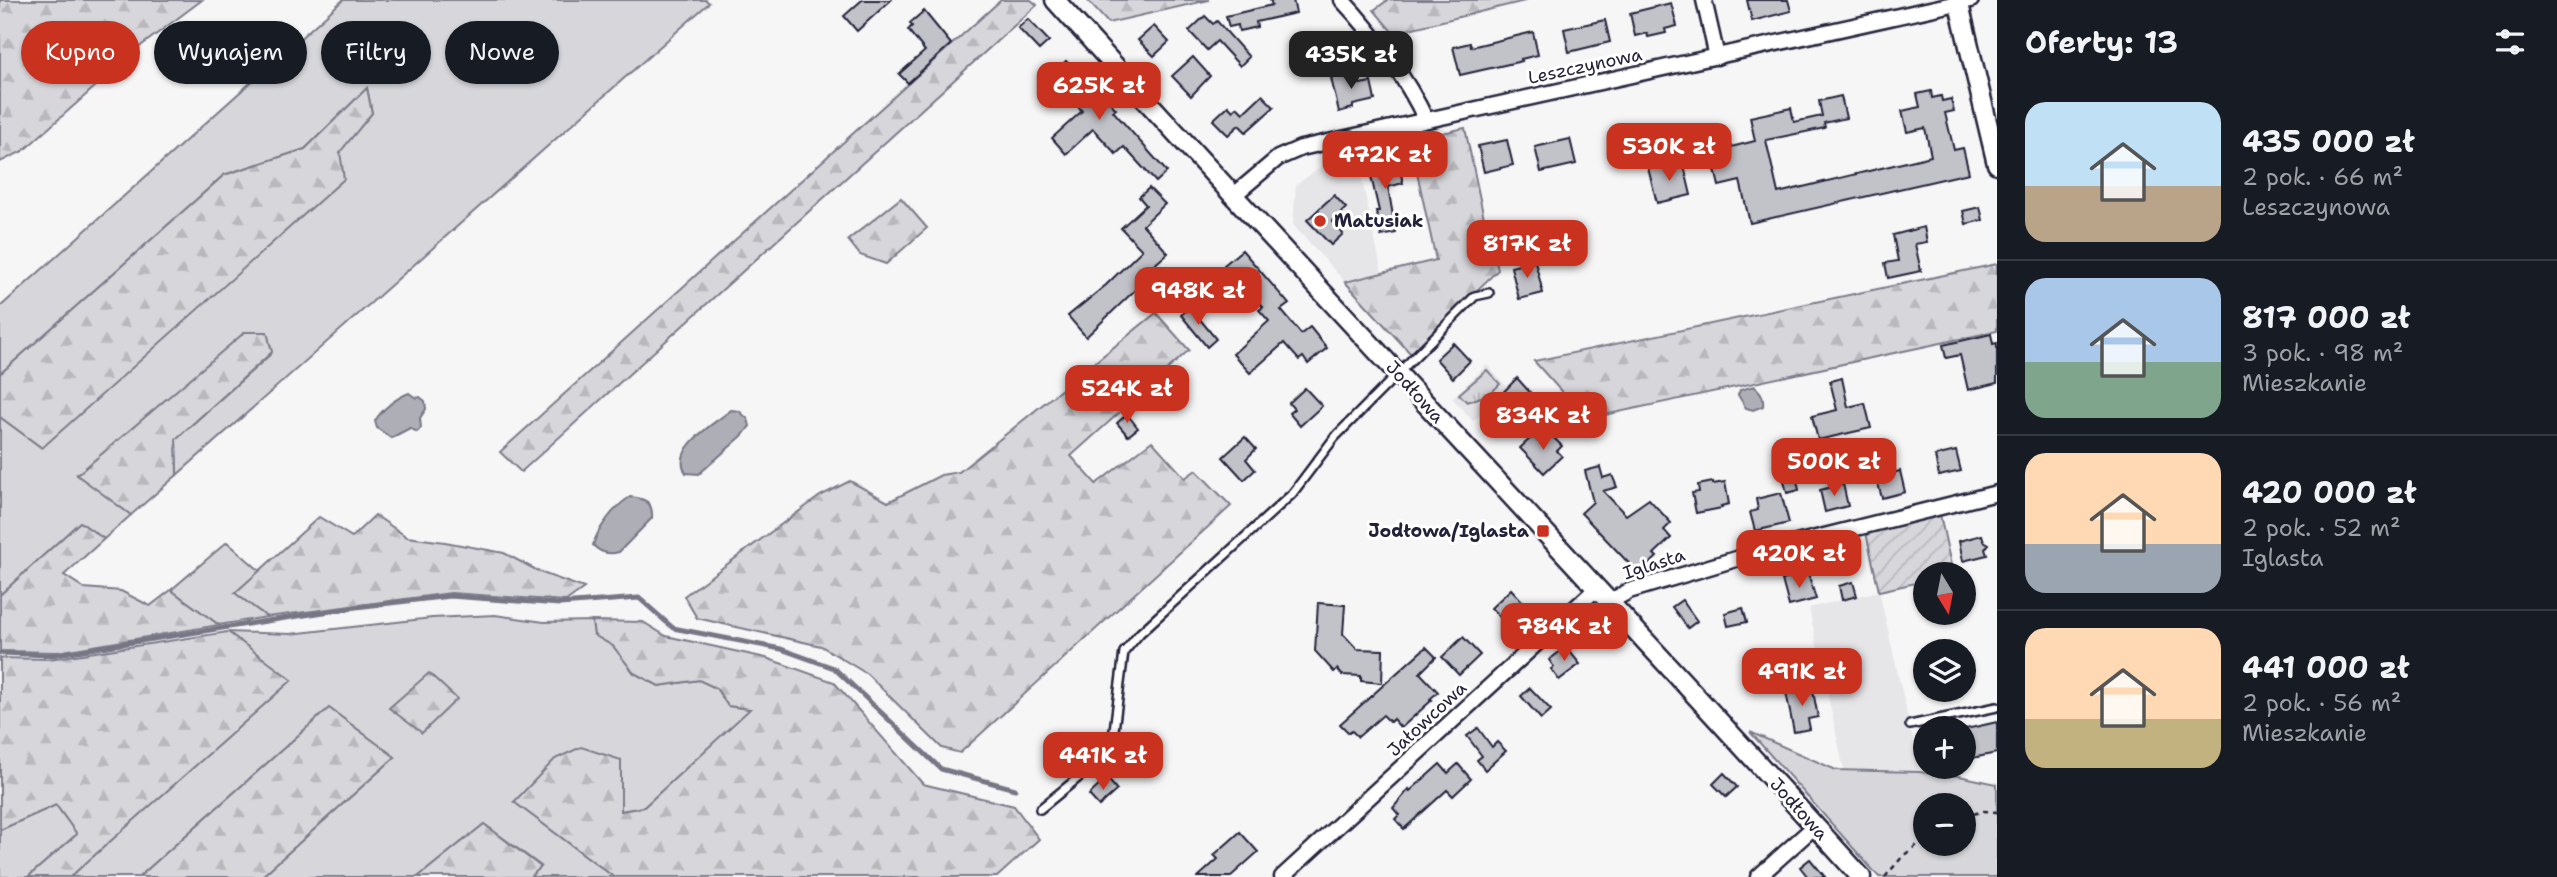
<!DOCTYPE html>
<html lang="pl">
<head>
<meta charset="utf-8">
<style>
  body { margin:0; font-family:"Shantell Sans",sans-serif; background:#20242c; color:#f1f3f6; height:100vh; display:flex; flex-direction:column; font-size:26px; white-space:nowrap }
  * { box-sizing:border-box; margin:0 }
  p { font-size:23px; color:#9ea1a6 }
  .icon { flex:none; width:38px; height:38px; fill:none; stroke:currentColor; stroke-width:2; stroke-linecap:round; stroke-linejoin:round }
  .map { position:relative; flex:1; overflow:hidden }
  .side { display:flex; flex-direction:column; background:#171b24; width:560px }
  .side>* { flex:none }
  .top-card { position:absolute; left:21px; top:21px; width:665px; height:63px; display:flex; gap:14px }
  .needle { width:46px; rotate:170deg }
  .tools { position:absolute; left:1913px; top:562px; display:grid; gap:14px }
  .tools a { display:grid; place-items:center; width:63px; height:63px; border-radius:50%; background:#171b24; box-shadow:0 2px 5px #0004; font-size:35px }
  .price { position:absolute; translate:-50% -60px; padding:0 16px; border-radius:14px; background:#c8321e; color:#fff; font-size:23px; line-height:46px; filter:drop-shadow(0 2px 4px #0008) }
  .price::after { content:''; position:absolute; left:50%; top:42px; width:21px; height:16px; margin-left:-10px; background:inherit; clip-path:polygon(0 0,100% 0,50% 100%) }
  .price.on { background:#222; color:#fff }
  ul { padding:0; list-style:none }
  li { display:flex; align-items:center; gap:21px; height:175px; padding:0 28px }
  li+li { border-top:2px solid #363941 }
  li span { display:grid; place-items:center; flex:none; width:196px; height:140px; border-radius:21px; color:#555 }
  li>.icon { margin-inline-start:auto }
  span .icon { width:84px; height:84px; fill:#fffc; stroke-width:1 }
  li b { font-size:30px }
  h2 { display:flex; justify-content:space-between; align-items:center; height:84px; padding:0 28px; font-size:30px }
  .pill { padding:0 24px; border-radius:32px; background:#171b24; box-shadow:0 2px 5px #0004; font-size:24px; line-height:63px }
  .pill.on { background:#c8321e; color:#fff }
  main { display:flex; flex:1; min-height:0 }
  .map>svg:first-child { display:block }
  .built { fill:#e6e6e9 }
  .grass { fill:#d7d7db; stroke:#7c7c8b; stroke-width:2; fill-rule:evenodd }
  .forest { fill:url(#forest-firs); stroke:#7c7c8b; stroke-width:2 }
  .park { fill:url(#park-tufts); stroke:#7c7c8b; stroke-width:2 }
  .garden { fill:url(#garden-furrows); stroke:#7c7c8b; stroke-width:2 }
  .water { fill:#aeaeb7; stroke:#767685; stroke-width:2 }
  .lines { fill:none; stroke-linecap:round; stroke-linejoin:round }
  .stream { stroke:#767685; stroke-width:5 }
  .building { fill:#c2c2c9; stroke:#22223b; stroke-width:2 }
  .service-casing { stroke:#22223b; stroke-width:12 }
  .minor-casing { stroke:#22223b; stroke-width:19 }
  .tertiary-casing { stroke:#22223b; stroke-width:23 }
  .path { stroke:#22223b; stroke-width:2.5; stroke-dasharray:5 5; stroke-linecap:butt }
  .service { stroke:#fff; stroke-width:7 }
  .minor { stroke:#fff; stroke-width:14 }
  .tertiary { stroke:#fff; stroke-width:18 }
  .poi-dot { fill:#c8321e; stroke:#fff; stroke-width:2.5 }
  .labels { text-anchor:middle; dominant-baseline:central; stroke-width:6; stroke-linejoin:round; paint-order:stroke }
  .street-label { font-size:18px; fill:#22223b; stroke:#fff }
  .poi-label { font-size:18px; font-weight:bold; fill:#22223b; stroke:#fff; text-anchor:start }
</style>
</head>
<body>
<main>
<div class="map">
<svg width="1997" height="877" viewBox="0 0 1997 877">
  <defs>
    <pattern id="forest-firs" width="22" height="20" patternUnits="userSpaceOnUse" patternTransform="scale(1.75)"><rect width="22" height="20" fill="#d7d7db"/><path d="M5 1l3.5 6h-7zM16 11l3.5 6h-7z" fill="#b8b8bd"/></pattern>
    <pattern id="park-tufts" width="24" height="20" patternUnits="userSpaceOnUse" patternTransform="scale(1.75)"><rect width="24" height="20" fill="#d7d7db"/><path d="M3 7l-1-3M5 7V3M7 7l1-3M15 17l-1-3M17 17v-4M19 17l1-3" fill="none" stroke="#b8b8bd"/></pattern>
    <pattern id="garden-furrows" width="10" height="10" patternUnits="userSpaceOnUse" patternTransform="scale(1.75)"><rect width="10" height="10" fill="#d7d7db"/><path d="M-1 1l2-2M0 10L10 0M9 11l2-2" fill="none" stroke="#b8b8bd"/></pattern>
  </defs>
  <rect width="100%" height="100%" fill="#f6f6f7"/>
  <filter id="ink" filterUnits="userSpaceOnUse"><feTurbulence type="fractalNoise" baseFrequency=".0143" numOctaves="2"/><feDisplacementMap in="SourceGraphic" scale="14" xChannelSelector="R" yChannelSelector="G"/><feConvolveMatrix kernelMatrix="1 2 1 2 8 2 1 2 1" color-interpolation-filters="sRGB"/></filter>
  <g filter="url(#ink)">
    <!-- built -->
    <g class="built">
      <path d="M1356 153 1382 273 1345 282 1293 225 1296 185 1333 158Z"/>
      <path d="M1487 365 1509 389 1521 408 1501 427 1485 411 1473 421 1452 398Z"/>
      <path d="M1879 591 1911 731 1919 772 1844 770 1809 608Z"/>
    </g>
    <!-- grass -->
    <g class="grass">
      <path d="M343 0H706L709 3 177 475 176 439 272 353 77 474 131 515 104 539 80 522 0 595V417L42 448 339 152 372 113 367 88 305 149 224 175 0 374V307Z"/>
      <path d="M227 542 260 571 235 593 267 617 219 625 171 590Z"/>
      <path d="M495 615 544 622 592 621 594 635 613 646 634 673 659 686 699 680 716 688 728 706 751 709 644 807 621 811V760L514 802 614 877H530L541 866 484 824 418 877H261L395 757 329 708 139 877H70L291 680 228 632 290 634 432 618Z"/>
      <path d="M1750 732 1836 770 1919 772 1959 776 1997 784V877H1879ZM1925 805H1964V844H1925Z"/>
      <path d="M56 805 77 834 28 877H0V830Z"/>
    </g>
    <!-- forest -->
    <g class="forest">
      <path d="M0 0H202L142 45 23 151 0 162Z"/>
      <path d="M1001 0H1031L1037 5 521 472 500 452Z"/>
      <path d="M1087 0H1209L1108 23Z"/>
      <path d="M1388 0H1525V1L1393 33 1374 10Z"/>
      <path d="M367 88 372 113 340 152 344 179 42 448 0 417V374L224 175 305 149Z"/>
      <path d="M1465 128 1490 247H1493L1498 270 1411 354 1345 282 1436 260 1410 140Z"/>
      <path d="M901 198 927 228 886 264 860 255 848 240Z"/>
      <path d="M1997 264V331L1586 419 1534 361Z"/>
      <path d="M1156 313 1189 350 1071 456 1096 484 1152 441 1185 478 1196 470 1231 506 960 753 942 748 867 674 821 646 697 618 684 596 820 496 850 481 888 502 941 475 959 472Z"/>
      <path d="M245 332H267L272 352 176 439 177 475 131 515 77 475Z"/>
      <path d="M375 515 407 537 445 542 504 553 542 573 584 588 566 601 451 593 267 617 235 593 319 517 352 537Z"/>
      <path d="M80 522 104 539 64 575 84 588 121 591 150 606 171 590 219 625 57 652 0 651V595Z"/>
      <path d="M592 621 643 622 666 636 766 658 834 682 923 784 1014 806 1039 839 997 877H614L514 802 555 759 581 747 621 760V811L644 807 750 709 728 706 716 688 699 680 659 686 634 673 613 646 594 635Z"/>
      <path d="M228 632 292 680 70 877H28L77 834 56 805 0 830V658L49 659Z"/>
      <path d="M429 673 457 699 422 733 389 708Z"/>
      <path d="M329 708 395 757 261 877H139Z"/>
      <path d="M484 824 541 867 530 877H418Z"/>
    </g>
    <!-- park -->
    <path class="park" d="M1487 370 1500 384 1490 394 1467 402 1459 394Z"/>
    <!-- garden -->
    <path class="garden" d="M1940 515 1953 574H1925V581L1879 591 1866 533Z"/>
    <!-- water -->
    <g class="water">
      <path d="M1754 386C1761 392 1764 396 1763 406L1753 410 1746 408 1738 395 1740 390Z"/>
      <path d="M409 393 416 398 420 397 425 401 426 409 420 418 421 428 417 432 410 428 391 438 377 428 375 421C381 410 396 398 409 393Z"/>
      <path d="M731 410 739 411 748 419 750 426 743 435 699 474 686 473C670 448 714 424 731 410Z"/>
      <path d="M630 497C645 498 653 502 652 518L619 552C608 555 600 553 593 545 598 528 615 506 630 497Z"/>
    </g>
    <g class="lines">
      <!-- stream -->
      <path class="stream" d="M0 653 51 655 356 607 450 596 560 604 639 598 673 628 781 649 834 668 941 769 1015 789"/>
    </g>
    <!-- building -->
    <g class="building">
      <path d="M862 0H891L857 31 844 16Z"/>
      <path d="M1270 0H1293L1296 13 1256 22 1257 27 1239 31 1238 25 1229 27 1226 16 1272 5Z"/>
      <path d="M1747 0H1788L1791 11 1752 21Z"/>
      <path d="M1671 3 1677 26 1665 29 1666 33 1648 37 1647 33 1635 36 1630 13Z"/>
      <path d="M924 11 951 44 908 83 899 74 925 51 908 30 912 26 910 23Z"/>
      <path d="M1205 16 1213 24 1217 21 1249 57 1240 66 1217 41 1207 50 1189 31Z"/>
      <path d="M1028 19 1049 41 1039 50 1018 28Z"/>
      <path d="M1605 20 1610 42 1569 52 1564 29Z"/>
      <path d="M1154 26 1169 42 1154 56 1138 40Z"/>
      <path d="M1533 32 1538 55 1521 59 1522 61 1460 75 1453 47 1470 43 1471 47Z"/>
      <path d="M1193 57 1210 76 1191 96 1172 76Z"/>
      <path d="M1066 61 1097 94 1100 91 1116 109 1113 111 1167 172 1156 182 1124 147 1116 154 1093 129 1066 154 1052 138 1082 111 1050 76Z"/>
      <path d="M1357 72 1360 84 1371 82 1375 100 1353 105V108L1339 112 1331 78Z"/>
      <path d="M1931 91 1932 98 1941 96 1942 101 1951 99 1954 111 1945 113 1954 150 1963 148 1969 173 1750 223 1740 181 1719 186 1713 161 1725 158 1723 149 1755 141 1750 117 1791 108 1794 122 1822 116 1819 101 1841 96 1846 118 1824 123 1825 128 1766 140 1778 193 1931 156 1925 128 1907 132 1902 111 1920 107 1917 94Z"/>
      <path d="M1262 95 1274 107 1246 132 1239 125 1228 135 1213 120 1228 106 1233 111 1237 107 1243 113Z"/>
      <path d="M1570 139 1576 164 1541 172 1535 147Z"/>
      <path d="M1507 140 1513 165 1484 172 1478 146Z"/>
      <path d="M1397 157 1403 183 1388 187 1396 233 1381 236 1376 211H1379L1368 163Z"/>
      <path d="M1669 163 1671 169 1684 166 1691 195 1657 203 1648 168Z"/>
      <path d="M1149 188 1165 204 1143 225 1168 253 1151 268 1154 272 1086 337 1068 316 1106 285 1142 250 1121 228 1146 205 1139 197Z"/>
      <path d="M1334 195 1346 208 1332 221 1343 234 1331 245 1307 220Z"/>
      <path d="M1980 207 1983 220 1966 224 1963 211Z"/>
      <path d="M1924 227 1927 242 1915 244 1921 271 1888 278 1885 263 1898 261 1893 235Z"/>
      <path d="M1242 250 1289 304 1281 310 1301 334 1310 327 1327 348 1308 364 1303 357 1299 360 1284 343 1250 373 1233 354 1269 321 1259 310 1263 307 1224 265Z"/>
      <path d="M1535 261 1543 293 1519 299 1511 267Z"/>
      <path d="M1190 307 1216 339 1207 347 1181 315Z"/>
      <path d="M1991 334 1993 344 1997 343V383L1968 390 1960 355 1946 358 1943 345Z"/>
      <path d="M1453 343 1470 361 1453 378 1436 359Z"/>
      <path d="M1517 378 1535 398 1501 427 1485 411Z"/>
      <path d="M1842 378 1848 407 1865 403 1871 428 1818 440 1812 416 1837 410 1830 381Z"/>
      <path d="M1305 388 1322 406 1300 426 1289 413 1294 409 1289 403Z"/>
      <path d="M1127 414 1138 428 1128 436 1117 423Z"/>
      <path d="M1550 434 1562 446 1557 451 1562 456 1544 473 1520 448 1533 436 1540 443Z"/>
      <path d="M1245 437 1256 449 1246 459 1255 470 1244 480 1223 457Z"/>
      <path d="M1956 451 1961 471 1939 476 1935 456Z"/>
      <path d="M1794 466 1799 490 1787 493 1781 469Z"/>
      <path d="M1600 467 1603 478 1612 475 1617 487 1603 491 1626 515 1649 499 1671 523 1664 530 1671 538 1654 554 1657 557 1639 574 1581 513 1593 502 1585 471Z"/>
      <path d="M1900 471 1905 492 1882 498 1876 477Z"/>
      <path d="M1713 482V484L1725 482 1729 504 1721 506 1722 508 1696 513 1692 493 1699 492 1698 485Z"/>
      <path d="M1843 484 1848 506 1825 512 1820 490Z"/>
      <path d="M1781 493 1789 523 1755 531 1750 512 1758 510 1756 499Z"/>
      <path d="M1982 535 1984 541 1989 544 1985 549 1987 555 1963 561 1959 541Z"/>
      <path d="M1808 573 1816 599 1789 606 1782 580Z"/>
      <path d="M1853 582 1857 596 1842 600 1839 586Z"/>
      <path d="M1511 589 1538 618 1518 636 1491 608Z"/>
      <path d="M1682 600 1697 621 1688 628 1672 607Z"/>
      <path d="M1318 603 1345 605 1343 634 1357 649 1383 650 1382 683 1361 681V676L1342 675 1337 669 1334 672 1315 651Z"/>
      <path d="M1743 608 1747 622 1728 626 1725 613Z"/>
      <path d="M1463 637 1480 655 1459 675 1442 657Z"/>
      <path d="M1426 647 1436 657 1420 673 1438 692 1430 699 1432 700 1401 728 1393 719 1390 722 1383 715 1358 737 1352 731 1349 733 1340 724Z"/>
      <path d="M1566 647 1580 664 1559 680 1551 669 1554 667 1549 660Z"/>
      <path d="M1812 686 1818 717 1808 719 1810 729 1794 732 1786 692Z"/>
      <path d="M1530 688 1551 710 1541 719 1521 696Z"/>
      <path d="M1997 722V753L1972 758 1966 729Z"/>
      <path d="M1478 728 1492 747 1497 742 1506 751 1485 770 1477 760 1482 756 1467 736Z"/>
      <path d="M1440 764 1448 773 1458 764 1471 779 1453 796 1447 790 1404 829 1395 819 1399 815 1393 808 1409 789 1410 791Z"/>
      <path d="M1724 773 1737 787 1726 797 1713 784Z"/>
      <path d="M1107 778 1117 790 1099 806 1089 795Z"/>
      <path d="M1240 832 1258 852 1230 877H1198L1218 859 1214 855Z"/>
      <path d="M1810 859 1825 877H1808L1800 867Z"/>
    </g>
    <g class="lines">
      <defs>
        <g id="service">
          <path d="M1910 725 1997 707"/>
          <path d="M1040 809 1106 755 1113 738 1124 652 1140 633 1292 494 1335 437 1475 296 1489 293"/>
        </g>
        <g id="minor">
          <path d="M1342 0C1373 33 1407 79 1426 120"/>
          <path d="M1704 0 1717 57"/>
          <path d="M1233 196 1278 158 1301 148 1971 0"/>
          <path d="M1609 602 1629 591 1756 553 1997 493"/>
          <path d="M1282 877 1596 589"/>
          <path d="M1758 877 1815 826"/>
        </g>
        <g id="tertiary">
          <path d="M1055 0C1321 295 1595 582 1861 877"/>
          <path d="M1958 0 1997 164"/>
        </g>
      </defs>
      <!-- service casing -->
      <use href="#service" class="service-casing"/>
      <!-- minor casing -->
      <use href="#minor" class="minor-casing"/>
      <!-- tertiary casing -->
      <use href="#tertiary" class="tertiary-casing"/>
      <!-- path -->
      <g class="path">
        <path d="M1964 817 1983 811 1997 812"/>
        <path d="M1885 877 1903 856 1925 839"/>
      </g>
      <!-- service -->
      <use href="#service" class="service"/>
      <!-- minor -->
      <use href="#minor" class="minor"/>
      <!-- tertiary -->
      <use href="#tertiary" class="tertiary"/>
    </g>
  </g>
  <!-- markers -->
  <g class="poi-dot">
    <circle cx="1320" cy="221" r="7"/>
    <rect x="1536" y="524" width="14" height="14" rx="3.5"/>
  </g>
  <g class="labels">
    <!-- street labels -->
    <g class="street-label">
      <text transform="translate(1585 66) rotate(-12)">Leszczynowa</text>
      <text transform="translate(1415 392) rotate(48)">Jodłowa</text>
      <text transform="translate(1654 564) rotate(-18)">Iglasta</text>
      <text transform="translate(1427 719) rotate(-43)">Jałowcowa</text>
      <text transform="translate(1799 809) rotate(48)">Jodłowa</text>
    </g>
    <!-- poi labels -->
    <g class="poi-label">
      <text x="1334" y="221">Matusiak</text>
      <text x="1529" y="531" text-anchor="end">Jodłowa/Iglasta</text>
    </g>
  </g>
</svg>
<div class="tools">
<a><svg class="needle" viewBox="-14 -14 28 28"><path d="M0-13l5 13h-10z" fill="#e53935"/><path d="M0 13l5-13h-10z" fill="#9ea1a6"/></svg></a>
<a><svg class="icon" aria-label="layers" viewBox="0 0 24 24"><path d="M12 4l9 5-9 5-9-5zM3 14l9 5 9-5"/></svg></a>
<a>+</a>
<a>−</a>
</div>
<b class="price on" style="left:1351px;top:91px">435K zł</b>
<b class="price" style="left:1099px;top:122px">625K zł</b>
<b class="price" style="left:1669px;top:183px">530K zł</b>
<b class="price" style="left:1385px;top:191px">472K zł</b>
<b class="price" style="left:1527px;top:280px">817K zł</b>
<b class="price" style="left:1198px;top:327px">948K zł</b>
<b class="price" style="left:1127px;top:425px">524K zł</b>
<b class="price" style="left:1543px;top:452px">834K zł</b>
<b class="price" style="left:1834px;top:498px">500K zł</b>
<b class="price" style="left:1799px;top:590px">420K zł</b>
<b class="price" style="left:1564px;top:663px">784K zł</b>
<b class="price" style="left:1802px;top:708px">491K zł</b>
<b class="price" style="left:1103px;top:792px">441K zł</b>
<div class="top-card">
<a class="pill on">Kupno</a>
<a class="pill">Wynajem</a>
<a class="pill">Filtry</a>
<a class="pill">Nowe</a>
</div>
</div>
<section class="side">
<h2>Oferty: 13<svg class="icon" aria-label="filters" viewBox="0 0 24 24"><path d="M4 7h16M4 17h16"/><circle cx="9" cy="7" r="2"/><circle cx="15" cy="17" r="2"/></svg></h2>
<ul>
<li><span style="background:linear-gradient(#bfe0f5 60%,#b9a48a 0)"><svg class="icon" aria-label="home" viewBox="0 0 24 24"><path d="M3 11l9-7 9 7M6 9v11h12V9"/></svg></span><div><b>435 000 zł</b><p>2 pok. · 66 m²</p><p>Leszczynowa</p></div></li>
<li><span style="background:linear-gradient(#a9c7e8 60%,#7fa58c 0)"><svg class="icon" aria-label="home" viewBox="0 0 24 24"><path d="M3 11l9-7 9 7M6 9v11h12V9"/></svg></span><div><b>817 000 zł</b><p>3 pok. · 98 m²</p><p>Mieszkanie</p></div></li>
<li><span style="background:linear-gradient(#ffd9b3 65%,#9aa5b1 0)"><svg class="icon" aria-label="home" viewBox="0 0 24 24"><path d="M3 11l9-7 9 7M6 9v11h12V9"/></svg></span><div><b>420 000 zł</b><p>2 pok. · 52 m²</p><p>Iglasta</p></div></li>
<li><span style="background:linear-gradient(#ffd9b3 65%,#c2b280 0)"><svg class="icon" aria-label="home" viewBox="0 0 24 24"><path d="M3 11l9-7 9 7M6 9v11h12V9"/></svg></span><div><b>441 000 zł</b><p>2 pok. · 56 m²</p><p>Mieszkanie</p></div></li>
</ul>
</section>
</main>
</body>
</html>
